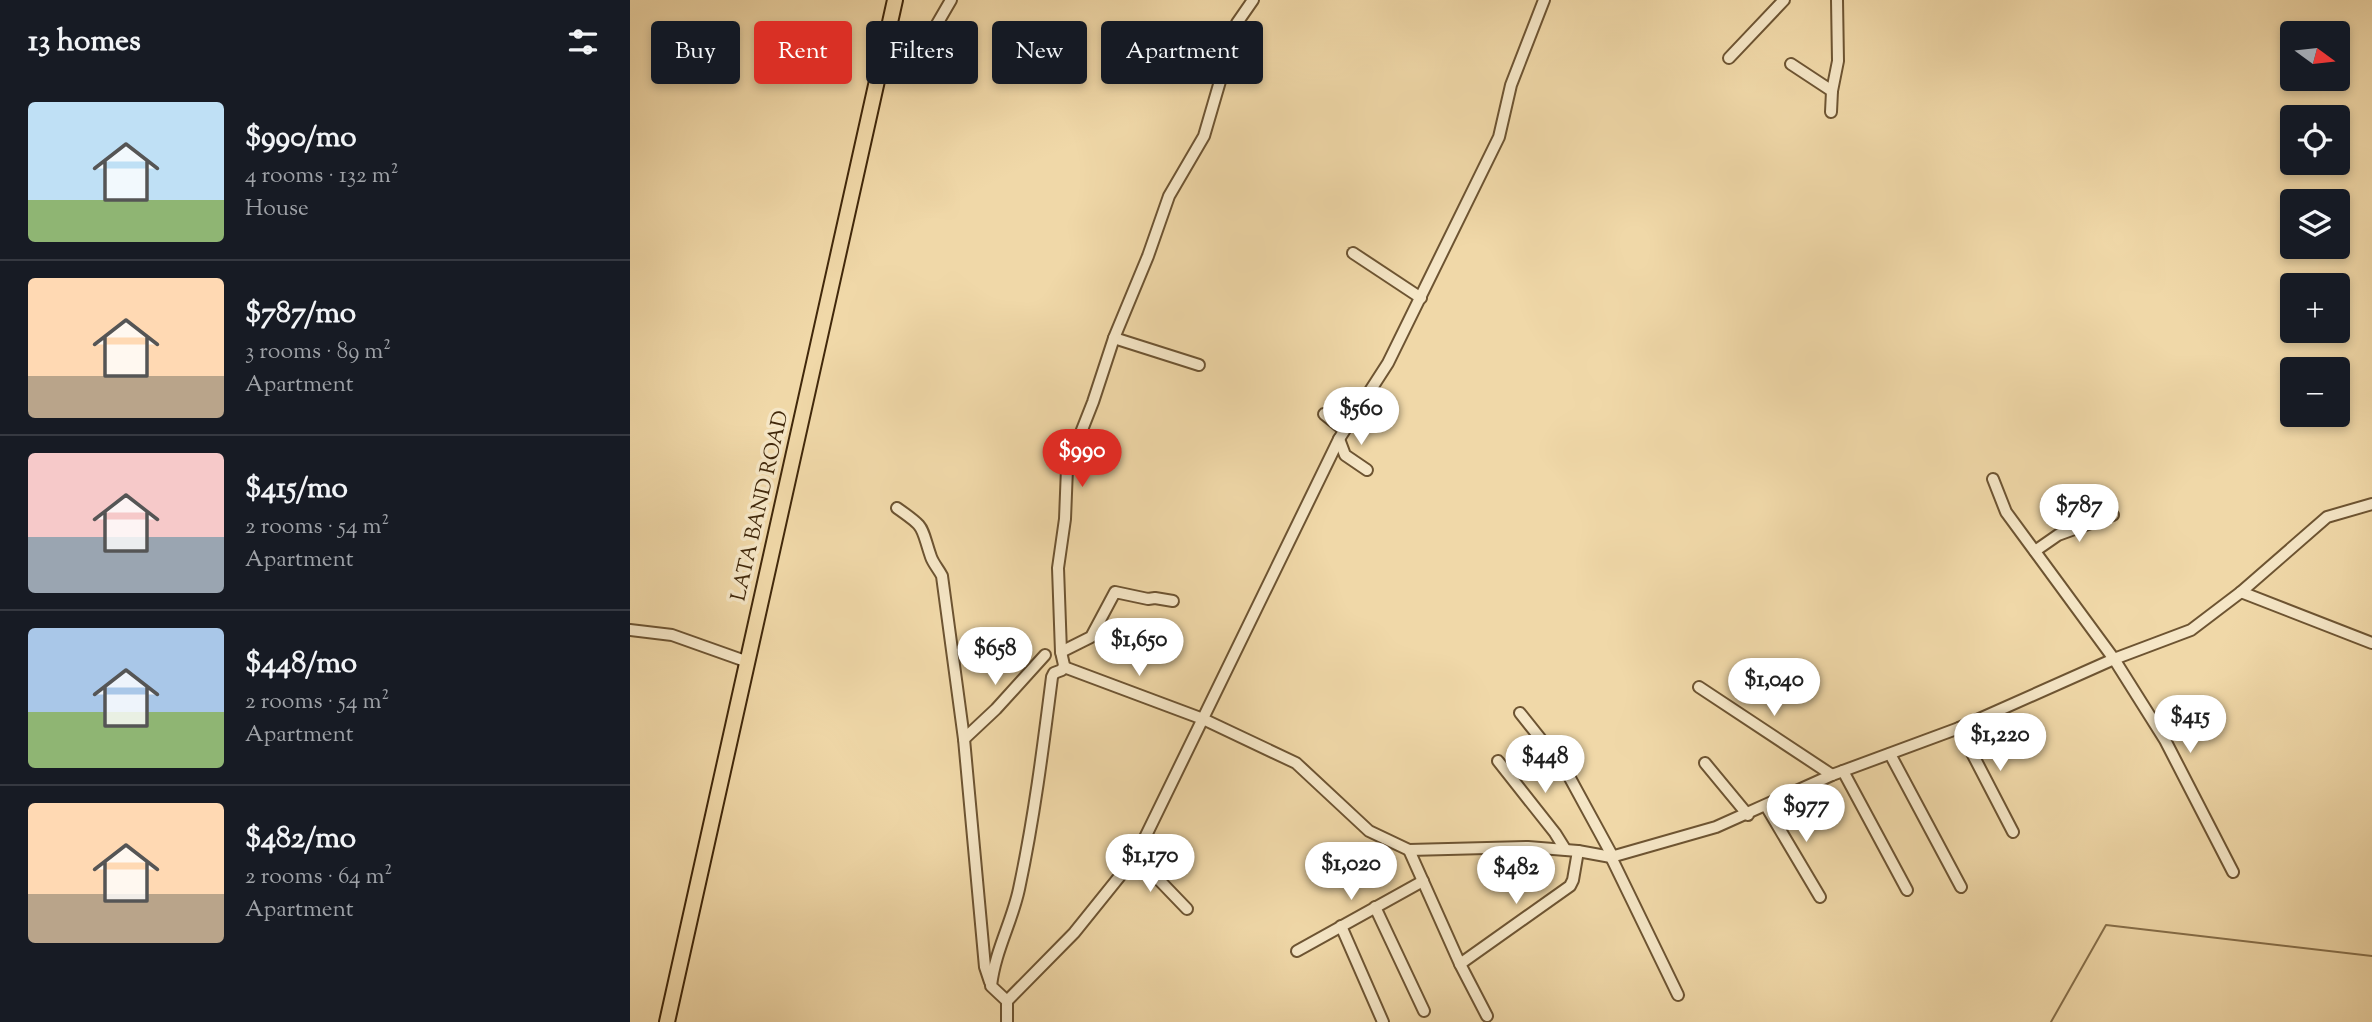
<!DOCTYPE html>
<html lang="en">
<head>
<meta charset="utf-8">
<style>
  body { margin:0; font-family:"Sorts Mill Goudy",serif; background:#242831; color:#f1f3f6; height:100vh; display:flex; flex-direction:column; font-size:26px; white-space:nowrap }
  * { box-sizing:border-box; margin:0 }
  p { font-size:23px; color:#9ea1a6 }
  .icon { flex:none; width:38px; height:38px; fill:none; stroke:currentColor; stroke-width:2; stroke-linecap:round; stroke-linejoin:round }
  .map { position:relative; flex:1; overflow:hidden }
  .details { display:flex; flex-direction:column; background:#171b24; width:630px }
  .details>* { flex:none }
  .top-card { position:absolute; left:21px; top:21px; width:665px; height:63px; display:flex; gap:14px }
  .needle { width:46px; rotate:105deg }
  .controls { position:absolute; left:1650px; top:21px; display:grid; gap:14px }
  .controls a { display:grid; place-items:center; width:70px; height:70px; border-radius:7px; background:#171b24; box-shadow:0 4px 10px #0003; font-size:35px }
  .price { position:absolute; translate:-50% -60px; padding:0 16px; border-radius:24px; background:#fff; color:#222; font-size:23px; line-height:46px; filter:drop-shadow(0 2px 4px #0008) }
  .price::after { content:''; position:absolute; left:50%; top:42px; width:21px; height:16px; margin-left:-10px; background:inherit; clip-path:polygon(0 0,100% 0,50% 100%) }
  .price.active { background:#d93025; color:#fff }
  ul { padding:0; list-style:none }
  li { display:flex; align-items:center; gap:21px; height:175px; padding:0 28px }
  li+li { border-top:2px solid #363941 }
  li span { display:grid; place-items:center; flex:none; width:196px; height:140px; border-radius:7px; color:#555 }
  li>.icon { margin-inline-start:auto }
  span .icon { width:84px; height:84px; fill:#fffc; stroke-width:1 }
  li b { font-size:30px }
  h2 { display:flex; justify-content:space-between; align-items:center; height:84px; padding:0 28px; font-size:30px }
  .tag { padding:0 24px; border-radius:7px; background:#171b24; box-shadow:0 4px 10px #0003; font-size:24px; line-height:63px }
  .tag.active { background:#d93025; color:#fff }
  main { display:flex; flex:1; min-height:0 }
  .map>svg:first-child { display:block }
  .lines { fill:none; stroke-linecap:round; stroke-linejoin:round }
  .stream { stroke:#866e49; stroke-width:2 }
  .minor-casing { stroke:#6d5432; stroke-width:14 }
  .major-casing { stroke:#41280b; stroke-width:18 }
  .minor { stroke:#f5e6c6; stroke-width:10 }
  .major { stroke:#f0d8a8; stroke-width:14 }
  .labels { text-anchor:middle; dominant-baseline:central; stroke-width:7; stroke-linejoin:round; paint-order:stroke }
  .street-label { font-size:21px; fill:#41280b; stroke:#f5e6c6 }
</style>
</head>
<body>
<main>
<section class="details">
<h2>13 homes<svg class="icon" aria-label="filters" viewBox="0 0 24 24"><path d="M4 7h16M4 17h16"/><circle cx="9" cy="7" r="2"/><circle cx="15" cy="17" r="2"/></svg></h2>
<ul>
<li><span style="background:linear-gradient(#bfe0f5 70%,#8fb573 0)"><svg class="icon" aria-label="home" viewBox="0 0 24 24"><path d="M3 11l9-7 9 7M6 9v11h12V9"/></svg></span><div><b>$990/mo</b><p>4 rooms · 132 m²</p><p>House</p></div></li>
<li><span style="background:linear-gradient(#ffd9b3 70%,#b9a48a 0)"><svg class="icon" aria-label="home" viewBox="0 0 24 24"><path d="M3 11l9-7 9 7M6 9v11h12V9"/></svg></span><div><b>$787/mo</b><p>3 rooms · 89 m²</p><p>Apartment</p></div></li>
<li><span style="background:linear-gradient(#f6c9c9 60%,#9aa5b1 0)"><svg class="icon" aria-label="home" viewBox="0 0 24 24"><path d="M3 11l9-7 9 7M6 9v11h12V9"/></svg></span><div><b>$415/mo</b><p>2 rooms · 54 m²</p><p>Apartment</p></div></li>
<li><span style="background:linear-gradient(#a9c7e8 60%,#8fb573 0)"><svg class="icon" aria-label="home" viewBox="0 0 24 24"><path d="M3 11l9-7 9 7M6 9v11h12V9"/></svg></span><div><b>$448/mo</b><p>2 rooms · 54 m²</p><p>Apartment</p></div></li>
<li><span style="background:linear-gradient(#ffd9b3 65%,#b9a48a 0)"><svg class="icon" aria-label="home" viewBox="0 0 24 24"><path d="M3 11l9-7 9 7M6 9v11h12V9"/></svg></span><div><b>$482/mo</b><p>2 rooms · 64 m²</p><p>Apartment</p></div></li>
</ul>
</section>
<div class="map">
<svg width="1742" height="1022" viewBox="0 0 1742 1022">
  <rect width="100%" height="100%" fill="#f0d8a8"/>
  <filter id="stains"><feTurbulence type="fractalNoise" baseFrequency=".00286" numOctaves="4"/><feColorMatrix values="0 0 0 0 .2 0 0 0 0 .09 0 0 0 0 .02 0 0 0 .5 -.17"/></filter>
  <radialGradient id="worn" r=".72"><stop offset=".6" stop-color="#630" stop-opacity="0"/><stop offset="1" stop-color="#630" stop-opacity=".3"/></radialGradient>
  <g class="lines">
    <!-- stream -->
    <path class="stream" d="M1421 1022 1476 925 1742 956"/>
    <defs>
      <g id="minor">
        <path d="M255 50 285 62 321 0"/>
        <path d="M1099 58 1154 0"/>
        <path d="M1161 64 1202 91"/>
        <path d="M1201 112 1202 91 1208 61 1207 0"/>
        <path d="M723 253 791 298"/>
        <path d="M484 338 569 365"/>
        <path d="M694 414 714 430"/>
        <path d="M709 439 715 455 737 470"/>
        <path d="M1363 479 1376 512 1484 659 1535 740 1603 872"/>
        <path d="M267 508C297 529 290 525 301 557 303 563 309 570 312 576L334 739 355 967 360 982"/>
        <path d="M1405 551 1428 535 1483 515"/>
        <path d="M1611 592 1742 643"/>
        <path d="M0 630 42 635 118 662"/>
        <path d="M431 652 461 637 485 592 518 599 525 598 543 601"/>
        <path d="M434 667 573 719 666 763 739 831 779 850 898 847 948 851 981 857 1086 827 1202 775 1329 728 1484 659 1561 630 1611 592 1697 517 1742 504"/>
        <path d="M1069 687 1202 775"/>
        <path d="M890 713 914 743 922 745 983 857"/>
        <path d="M1329 728 1383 832"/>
        <path d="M334 739 366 709 415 655"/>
        <path d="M1260 754 1331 887"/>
        <path d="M868 761 925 833 935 849"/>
        <path d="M1075 763 1118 815"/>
        <path d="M1213 771 1277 890"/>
        <path d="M1136 806 1190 897"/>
        <path d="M779 850 830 964 857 1016"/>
        <path d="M506 856 557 909"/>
        <path d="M981 857 1048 995"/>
        <path d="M745 907 794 1011"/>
        <path d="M711 926 753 1022"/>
        <path d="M667 951 793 881"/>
        <path d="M830 964 940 886 943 880 948 851"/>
        <path d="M377 1001 361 986C365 951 382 922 389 889 404 819 413 748 422 677L424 673 432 670 434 665 431 652 428 568 435 519 437 468 463 402 484 338 518 256 539 196 574 136 607 23 623 0"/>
        <path d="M377 1022V1001L444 933 506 856 709 439 758 363 869 137 881 85 914 0"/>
      </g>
      <path id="major" d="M37 1022 265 0"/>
    </defs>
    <!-- minor casing -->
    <use href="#minor" class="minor-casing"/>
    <!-- major casing -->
    <use href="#major" class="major-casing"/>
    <!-- minor -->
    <use href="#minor" class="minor"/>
    <!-- major -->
    <use href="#major" class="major"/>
  </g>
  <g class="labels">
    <!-- street labels -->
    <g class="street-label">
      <text transform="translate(131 506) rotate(-77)">LATA BAND ROAD</text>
    </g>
  </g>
  <rect width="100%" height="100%" filter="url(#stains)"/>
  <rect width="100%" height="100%" fill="url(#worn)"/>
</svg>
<div class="controls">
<a><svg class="needle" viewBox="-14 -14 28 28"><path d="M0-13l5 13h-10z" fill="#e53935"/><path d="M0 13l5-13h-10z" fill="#9ea1a6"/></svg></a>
<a><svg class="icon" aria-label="locate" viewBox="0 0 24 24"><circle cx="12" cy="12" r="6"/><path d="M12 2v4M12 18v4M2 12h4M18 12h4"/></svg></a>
<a><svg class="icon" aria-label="layers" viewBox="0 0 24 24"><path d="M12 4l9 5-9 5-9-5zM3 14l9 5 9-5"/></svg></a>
<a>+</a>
<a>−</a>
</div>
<b class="price" style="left:731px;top:447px">$560</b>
<b class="price active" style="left:452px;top:489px">$990</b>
<b class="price" style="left:1449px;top:544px">$787</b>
<b class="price" style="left:509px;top:678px">$1,650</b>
<b class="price" style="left:365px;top:687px">$658</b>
<b class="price" style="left:1144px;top:718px">$1,040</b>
<b class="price" style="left:1560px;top:755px">$415</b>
<b class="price" style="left:1370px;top:773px">$1,220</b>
<b class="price" style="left:915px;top:795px">$448</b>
<b class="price" style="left:1176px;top:844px">$977</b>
<b class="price" style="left:520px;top:894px">$1,170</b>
<b class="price" style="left:721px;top:902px">$1,020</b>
<b class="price" style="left:886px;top:906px">$482</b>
<div class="top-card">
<a class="tag">Buy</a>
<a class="tag active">Rent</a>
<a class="tag">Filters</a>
<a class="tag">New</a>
<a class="tag">Apartment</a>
</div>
</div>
</main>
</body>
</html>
